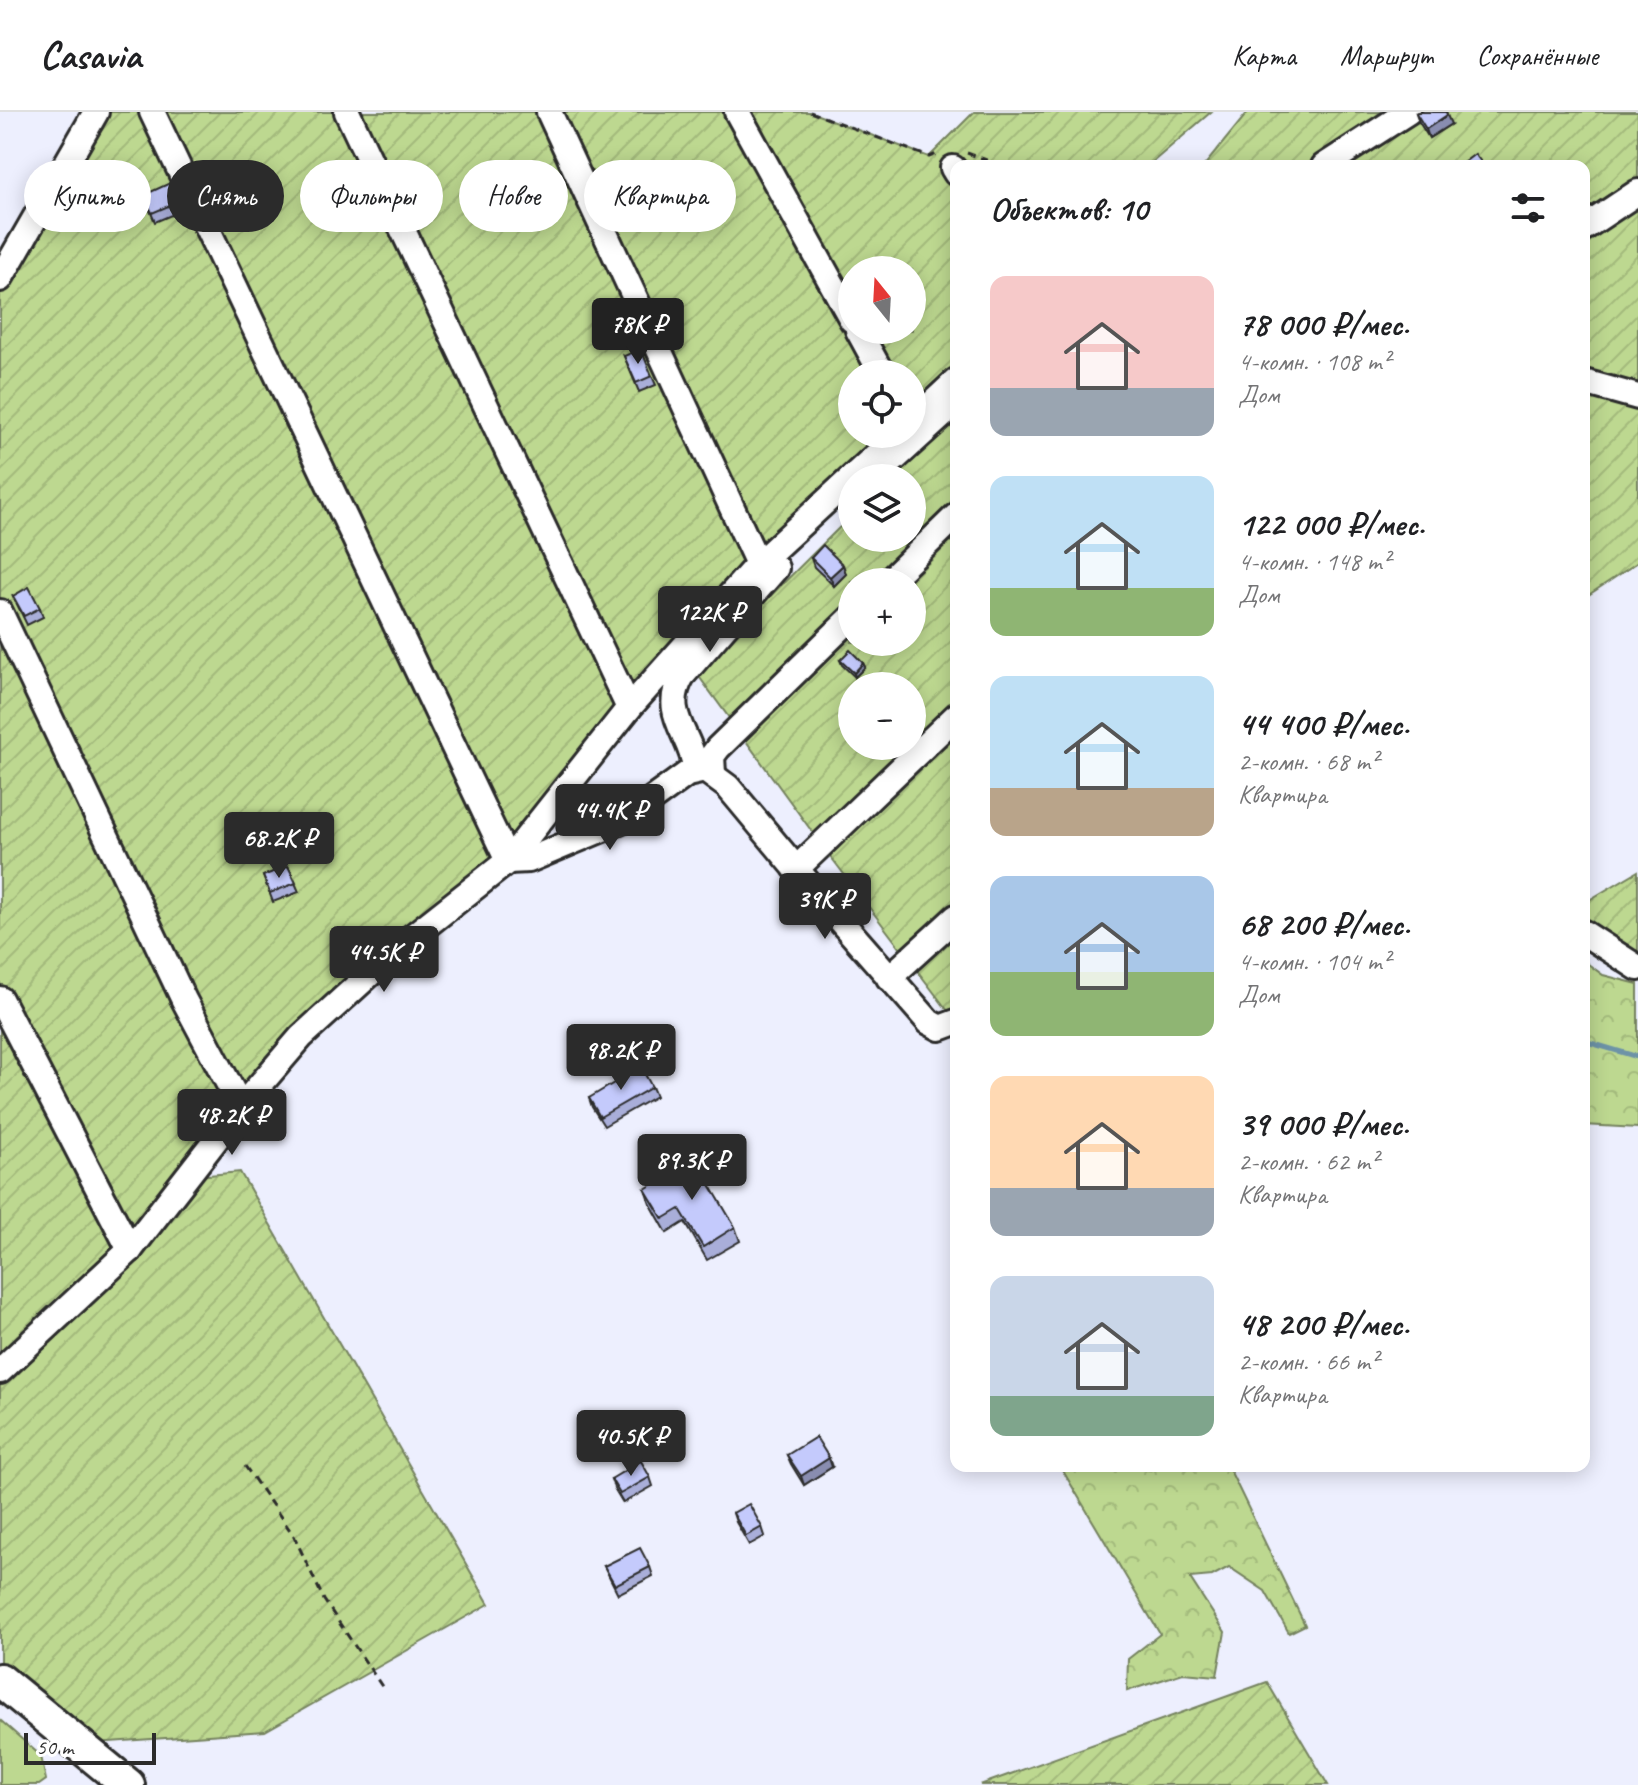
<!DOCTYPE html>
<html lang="ru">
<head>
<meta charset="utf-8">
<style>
  body { margin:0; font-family:Caveat,sans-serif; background:#f6f6f6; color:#202124; height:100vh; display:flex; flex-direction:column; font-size:30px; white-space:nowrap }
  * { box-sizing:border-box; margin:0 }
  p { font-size:26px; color:#757577 }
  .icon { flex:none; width:44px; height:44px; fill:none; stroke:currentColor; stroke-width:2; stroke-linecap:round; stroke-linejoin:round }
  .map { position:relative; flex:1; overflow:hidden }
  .side { position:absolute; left:950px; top:48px; width:640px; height:1312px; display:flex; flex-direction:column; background:#fff; border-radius:16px; box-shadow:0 4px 20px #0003 }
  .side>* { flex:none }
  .top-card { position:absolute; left:24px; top:48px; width:760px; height:72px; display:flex; gap:16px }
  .needle { width:52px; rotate:342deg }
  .controls { position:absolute; left:838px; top:144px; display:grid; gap:16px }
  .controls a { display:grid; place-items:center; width:88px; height:88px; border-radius:50%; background:#fff; box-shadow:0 4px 20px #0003; font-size:40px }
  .scale { position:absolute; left:24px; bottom:20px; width:132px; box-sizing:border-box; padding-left:8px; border:4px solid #2b2b2b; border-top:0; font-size:22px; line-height:28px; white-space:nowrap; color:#2b2b2b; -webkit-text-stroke:6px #fff; paint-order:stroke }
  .price { position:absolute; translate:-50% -68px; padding:0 18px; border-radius:8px; background:#2b2b2b; color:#fff; font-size:26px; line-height:52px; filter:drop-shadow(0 2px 4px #0008) }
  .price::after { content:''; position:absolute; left:50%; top:48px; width:24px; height:18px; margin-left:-12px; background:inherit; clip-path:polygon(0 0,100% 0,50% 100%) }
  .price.active { background:#222; color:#fff }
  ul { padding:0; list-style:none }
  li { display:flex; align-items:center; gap:24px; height:200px; padding:0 40px }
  li span { display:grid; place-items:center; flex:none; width:224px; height:160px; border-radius:16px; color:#555 }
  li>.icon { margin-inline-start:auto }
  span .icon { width:96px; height:96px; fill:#fffc; stroke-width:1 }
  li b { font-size:34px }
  h2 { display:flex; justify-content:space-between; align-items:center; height:96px; padding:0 40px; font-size:34px }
  .pill { padding:0 28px; border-radius:36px; background:#fff; box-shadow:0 4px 20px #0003; font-size:28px; line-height:72px }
  .pill.active { background:#2b2b2b; color:#fff }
  header { display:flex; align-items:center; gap:48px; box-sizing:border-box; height:112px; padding:0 40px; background:#fff; border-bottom:2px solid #e0e0e0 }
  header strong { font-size:38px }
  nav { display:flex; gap:44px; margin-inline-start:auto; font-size:28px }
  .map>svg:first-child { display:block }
  .green { fill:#bdd890; stroke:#74825e; stroke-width:2 }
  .forest { fill:url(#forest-crowns); stroke:#74825e; stroke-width:2 }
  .garden { fill:url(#garden-furrows); stroke:#74825e; stroke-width:2; fill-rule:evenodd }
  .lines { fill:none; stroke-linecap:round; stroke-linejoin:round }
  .stream { stroke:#6d93a7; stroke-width:5 }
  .minor-casing { stroke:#2b2b2b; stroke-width:30 }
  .major-casing { stroke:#2b2b2b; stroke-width:38 }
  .path { stroke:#2b2b2b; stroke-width:3; stroke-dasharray:8 6; stroke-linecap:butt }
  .minor { stroke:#fff; stroke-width:24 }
  .major { stroke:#fff; stroke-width:32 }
  .wall { fill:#a9aed9; stroke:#2b2b2b; stroke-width:2 }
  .shaded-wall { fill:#898db0; stroke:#2b2b2b; stroke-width:2 }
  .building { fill:#c4cafc; stroke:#2b2b2b; stroke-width:2 }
</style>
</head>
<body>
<header>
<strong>Casavia</strong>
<nav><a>Карта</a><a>Маршрут</a><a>Сохранённые</a></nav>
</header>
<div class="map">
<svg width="1638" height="1673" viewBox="0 0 1638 1673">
  <defs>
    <pattern id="forest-crowns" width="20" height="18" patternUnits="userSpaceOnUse" patternTransform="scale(2)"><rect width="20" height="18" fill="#bdd890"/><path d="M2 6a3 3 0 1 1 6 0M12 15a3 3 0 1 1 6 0" fill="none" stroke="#a3ba7c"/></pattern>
    <pattern id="garden-furrows" width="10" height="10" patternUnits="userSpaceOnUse" patternTransform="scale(2)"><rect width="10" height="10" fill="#bdd890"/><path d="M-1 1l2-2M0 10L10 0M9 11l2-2" fill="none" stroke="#a3ba7c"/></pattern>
  </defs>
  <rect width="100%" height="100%" fill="#edeffe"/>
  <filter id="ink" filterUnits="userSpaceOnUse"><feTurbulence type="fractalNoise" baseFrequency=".0125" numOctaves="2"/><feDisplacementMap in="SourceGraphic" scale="16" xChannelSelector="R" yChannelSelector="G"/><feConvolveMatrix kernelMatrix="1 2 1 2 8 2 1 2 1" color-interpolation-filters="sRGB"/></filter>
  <g filter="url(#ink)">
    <!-- green -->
    <path class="green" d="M0 1608 41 1644 46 1668 39 1673H0Z"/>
    <!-- forest -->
    <g class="forest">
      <path d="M1584 849 1603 863 1638 872V1016L1584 1013Z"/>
      <path d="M1060 1354H1131L1150 1358 1149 1354H1228L1305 1513 1289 1521 1265 1479 1229 1455 1212 1464 1190 1466 1225 1520 1217 1564 1183 1561 1127 1579 1128 1547 1160 1522Z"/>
    </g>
    <!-- garden -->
    <g class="garden">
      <path d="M96 0H810L929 45 974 0H1211L1148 54H956V269L912 310V262H852V322H899L758 452 508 749 404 831 187 1065 240 1060 489 1492 265 1619 95 1631 0 1552V158ZM852 158H912V218H852Z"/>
      <path d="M1248 0H1638V276L1584 258V54H1204Z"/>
      <path d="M1584 280 1638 297V450L1584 486Z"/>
      <path d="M956 303V900L951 903 821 732 695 559 852 403V426H912V366H890ZM852 470H912V530H852ZM852 574H912V634H852Z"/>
      <path d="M1638 759V844L1584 811V791Z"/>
      <path d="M1267 1570 1328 1673H980Z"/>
    </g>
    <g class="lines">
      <!-- stream -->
      <path class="stream" d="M1584 929 1638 945"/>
      <defs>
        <g id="minor">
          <path d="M152 0 508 749"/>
          <path d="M347 0 629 596"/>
          <path d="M549 0 758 452"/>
          <path d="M737 0 852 208"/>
          <path d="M1324 54 1408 0"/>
          <path d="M953 56 956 61"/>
          <path d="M1584 116 1638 80"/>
          <path d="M0 167 96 0"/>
          <path d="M858 218 882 262"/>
          <path d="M1584 270 1638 285"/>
          <path d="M926 297 956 269"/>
          <path d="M890 351 956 291"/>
          <path d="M888 470 956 404"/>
          <path d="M0 500 184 888 241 995"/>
          <path d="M696 659C692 622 660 602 682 564L776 456"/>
          <path d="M713 662 712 644 718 636 852 505"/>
          <path d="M508 749 529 748 622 709 687 662 705 658 728 675 829 796 929 910 940 916 956 910"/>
          <path d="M796 757 956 604"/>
          <path d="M1584 821 1638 856"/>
          <path d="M889 866 956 805"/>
          <path d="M0 887 130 1138"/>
          <path d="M0 1259 130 1138 241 995 301 925 404 831 508 749 629 596 758 452 899 322"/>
        </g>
        <path id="major" d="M0 1568 128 1673"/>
      </defs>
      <!-- minor casing -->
      <use href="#minor" class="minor-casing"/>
      <!-- major casing -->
      <use href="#major" class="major-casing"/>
      <!-- path -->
      <g class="path">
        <path d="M810 0 929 45 937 42"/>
        <path d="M967 41 1003 54"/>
        <path d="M245 1354 294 1424 324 1488 385 1579"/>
      </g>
      <!-- minor -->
      <use href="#minor" class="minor"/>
      <!-- major -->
      <use href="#major" class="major"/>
    </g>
    <!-- wall -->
    <g class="wall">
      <path d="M1416 1 1451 12 1429 26 1419 10Z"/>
      <path d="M170 71 181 99 155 110 147 92Z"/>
      <path d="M624 244 652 264 656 273 639 280Z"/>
      <path d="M811 446 843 453 846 462 834 474 814 455Z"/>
      <path d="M13 484 40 496 43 505 27 513Z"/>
      <path d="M840 548 863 551 865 555 855 565 842 553Z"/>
      <path d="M288 754 299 780 273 790 263 764Z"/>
      <path d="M652 975 656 984 604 1014 592 995 589 986Z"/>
      <path d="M645 1077 735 1115 740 1129 707 1148 685 1110 667 1121 650 1091Z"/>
      <path d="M787 1343 832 1355 804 1373 791 1352Z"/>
      <path d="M650 1365 653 1374 623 1391 614 1376 611 1367Z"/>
      <path d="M733 1401 762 1415 765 1424 749 1433 736 1410Z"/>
      <path d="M604 1454 650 1455 653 1464 618 1482Z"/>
    </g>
    <!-- shaded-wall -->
    <g class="shaded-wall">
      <path d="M1447 3 1451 12 1429 26 1426 17Z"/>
      <path d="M843 453 846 462 834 474 830 465Z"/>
      <path d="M863 551 865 555 855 565 854 561Z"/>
      <path d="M829 1346 832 1355 804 1373 801 1364Z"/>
    </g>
    <!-- building -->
    <g class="building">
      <path d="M1417 0H1446L1447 3 1426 17 1416 1Z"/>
      <path d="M1475 42 1484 54H1459Z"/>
      <path d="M170 71 178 90 152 101 144 83Z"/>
      <path d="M641 237 652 264 636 271 624 244Z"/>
      <path d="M823 433 843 453 830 465 811 446Z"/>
      <path d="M29 475 40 496 24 504 13 484Z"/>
      <path d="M850 538 863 551 854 561 840 548Z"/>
      <path d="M288 754 296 771 270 781 263 764Z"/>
      <path d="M641 955 652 975 600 1005 589 986Z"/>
      <path d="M695 1047 735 1115 703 1135 680 1097 663 1107 645 1077Z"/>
      <path d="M816 1325 829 1346 801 1364 787 1343Z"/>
      <path d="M641 1349 650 1365 620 1382 611 1367Z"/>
      <path d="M749 1392 762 1415 746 1424 733 1401Z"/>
      <path d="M640 1436 650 1455 615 1473 604 1454Z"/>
    </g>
  </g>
</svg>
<div class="controls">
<a><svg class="needle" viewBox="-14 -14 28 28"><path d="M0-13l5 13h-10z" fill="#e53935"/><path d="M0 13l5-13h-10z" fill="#757577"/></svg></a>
<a><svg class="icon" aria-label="locate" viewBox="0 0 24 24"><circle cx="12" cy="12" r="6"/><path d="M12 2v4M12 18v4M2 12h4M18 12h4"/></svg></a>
<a><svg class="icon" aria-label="layers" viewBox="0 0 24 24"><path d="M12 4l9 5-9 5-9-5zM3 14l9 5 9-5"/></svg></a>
<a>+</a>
<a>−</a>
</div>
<div class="scale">50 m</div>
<b class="price active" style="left:638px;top:254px">78K ₽</b>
<b class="price" style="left:710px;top:542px">122K ₽</b>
<b class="price" style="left:610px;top:740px">44.4K ₽</b>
<b class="price" style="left:279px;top:768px">68.2K ₽</b>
<b class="price" style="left:825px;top:829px">39K ₽</b>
<b class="price" style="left:384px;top:882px">44.5K ₽</b>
<b class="price" style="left:621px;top:980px">98.2K ₽</b>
<b class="price" style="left:232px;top:1045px">48.2K ₽</b>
<b class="price" style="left:692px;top:1090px">89.3K ₽</b>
<b class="price" style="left:631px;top:1366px">40.5K ₽</b>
<div class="top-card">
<a class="pill">Купить</a>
<a class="pill active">Снять</a>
<a class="pill">Фильтры</a>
<a class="pill">Новое</a>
<a class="pill">Квартира</a>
</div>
<section class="side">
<h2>Объектов: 10<svg class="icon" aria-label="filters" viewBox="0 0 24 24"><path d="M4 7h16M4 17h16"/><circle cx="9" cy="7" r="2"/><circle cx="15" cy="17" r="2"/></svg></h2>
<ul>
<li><span style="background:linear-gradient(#f6c9c9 70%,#9aa5b1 0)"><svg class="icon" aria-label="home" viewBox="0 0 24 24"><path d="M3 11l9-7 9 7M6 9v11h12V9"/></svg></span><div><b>78 000 ₽/мес.</b><p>4-комн. · 108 m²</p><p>Дом</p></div></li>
<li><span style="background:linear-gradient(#bfe0f5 70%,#8fb573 0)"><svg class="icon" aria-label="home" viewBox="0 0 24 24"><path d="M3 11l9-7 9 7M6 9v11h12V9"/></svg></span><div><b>122 000 ₽/мес.</b><p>4-комн. · 148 m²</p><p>Дом</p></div></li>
<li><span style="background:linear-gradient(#bfe0f5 70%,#b9a48a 0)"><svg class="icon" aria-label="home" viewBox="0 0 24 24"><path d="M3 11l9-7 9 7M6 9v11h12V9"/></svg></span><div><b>44 400 ₽/мес.</b><p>2-комн. · 68 m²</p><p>Квартира</p></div></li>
<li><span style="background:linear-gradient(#a9c7e8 60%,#8fb573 0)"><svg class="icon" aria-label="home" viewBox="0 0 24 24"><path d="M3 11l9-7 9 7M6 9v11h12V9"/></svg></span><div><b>68 200 ₽/мес.</b><p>4-комн. · 104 m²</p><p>Дом</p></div></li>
<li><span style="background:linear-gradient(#ffd9b3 70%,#9aa5b1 0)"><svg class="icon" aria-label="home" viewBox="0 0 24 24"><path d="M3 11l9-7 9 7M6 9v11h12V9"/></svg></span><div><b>39 000 ₽/мес.</b><p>2-комн. · 62 m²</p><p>Квартира</p></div></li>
<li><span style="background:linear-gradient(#c9d6e8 75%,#7fa58c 0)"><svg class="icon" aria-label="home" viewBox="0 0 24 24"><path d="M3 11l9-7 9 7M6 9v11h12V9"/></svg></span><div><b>48 200 ₽/мес.</b><p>2-комн. · 66 m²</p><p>Квартира</p></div></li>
</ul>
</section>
</div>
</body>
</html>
